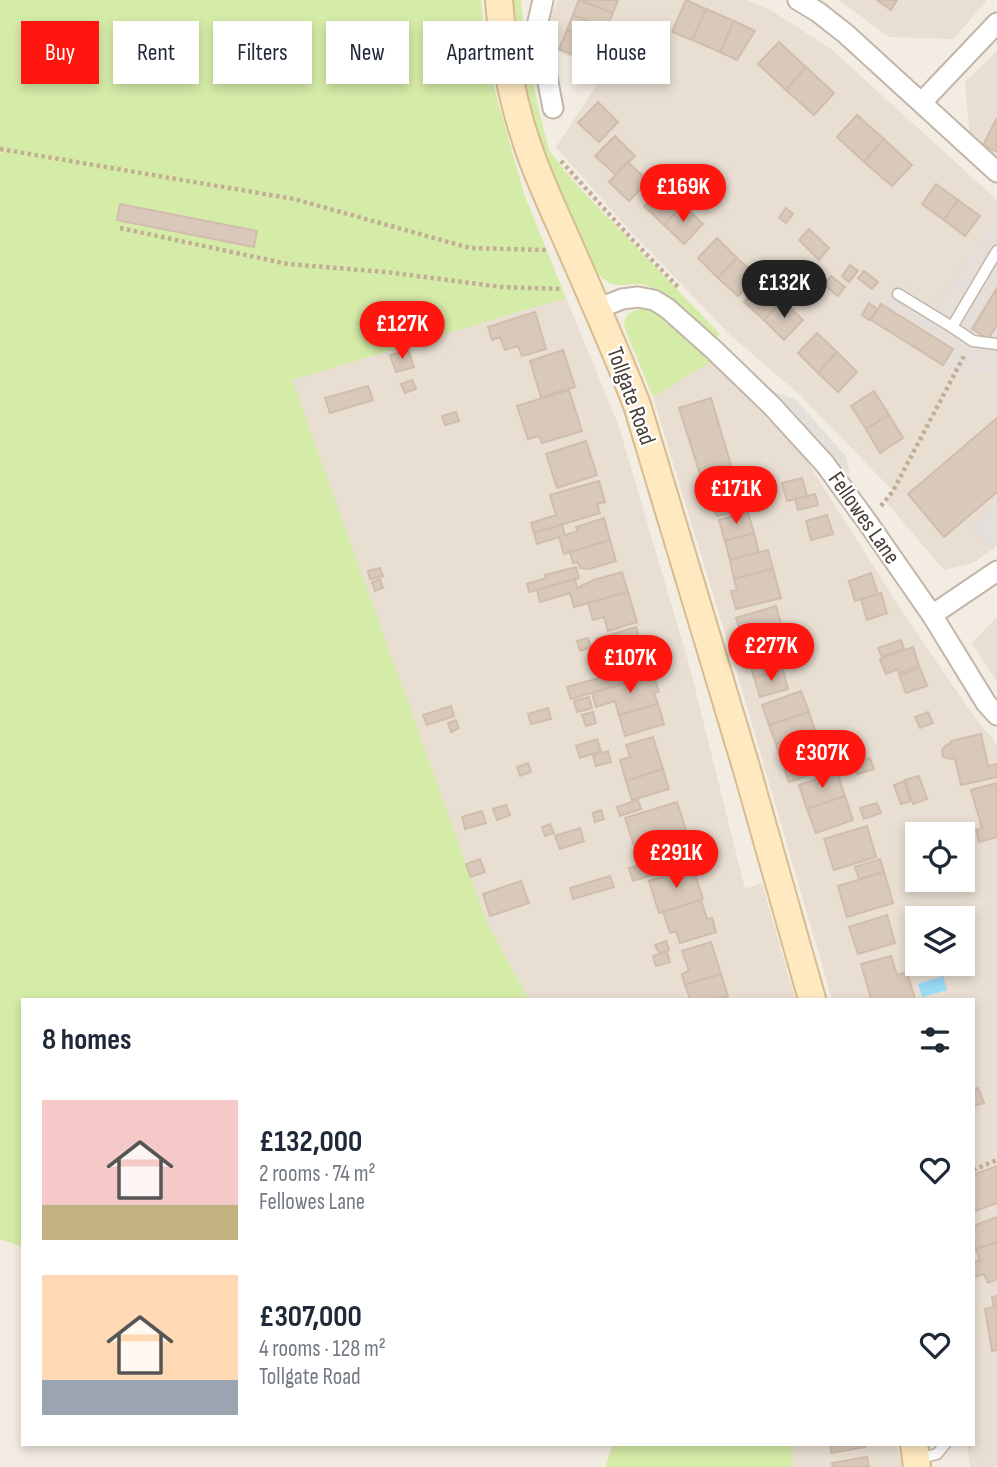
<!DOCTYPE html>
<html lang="en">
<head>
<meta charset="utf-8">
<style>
  body { margin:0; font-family:"Sofia Sans Condensed",sans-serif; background:#f6f6f7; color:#1f2937; height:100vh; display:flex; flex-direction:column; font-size:26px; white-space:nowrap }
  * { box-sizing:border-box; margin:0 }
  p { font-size:23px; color:#747a83 }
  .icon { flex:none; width:38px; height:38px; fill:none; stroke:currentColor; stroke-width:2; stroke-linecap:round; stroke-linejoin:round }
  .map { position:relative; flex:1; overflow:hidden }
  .sheet { position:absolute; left:21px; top:998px; width:954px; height:448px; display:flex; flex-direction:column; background:#fff; border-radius:0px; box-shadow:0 4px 10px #0003 }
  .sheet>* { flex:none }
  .hud { position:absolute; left:21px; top:21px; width:956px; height:63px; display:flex; gap:14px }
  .fabs { position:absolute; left:905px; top:822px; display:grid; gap:14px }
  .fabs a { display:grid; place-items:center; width:70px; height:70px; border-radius:0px; background:#fff; box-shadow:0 4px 10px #0003; font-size:35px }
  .price { position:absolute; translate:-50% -60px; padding:0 16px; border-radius:24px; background:#ff160e; color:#fff; font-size:23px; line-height:46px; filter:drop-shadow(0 2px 4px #0008) }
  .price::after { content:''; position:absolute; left:50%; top:42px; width:21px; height:16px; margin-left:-10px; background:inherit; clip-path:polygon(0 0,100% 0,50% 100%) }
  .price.on { background:#222; color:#fff }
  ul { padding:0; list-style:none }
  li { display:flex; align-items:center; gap:21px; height:175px; padding:0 21px }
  li span { display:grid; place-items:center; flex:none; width:196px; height:140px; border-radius:0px; color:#555 }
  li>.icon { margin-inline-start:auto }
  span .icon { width:84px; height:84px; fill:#fffc; stroke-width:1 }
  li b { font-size:30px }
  h2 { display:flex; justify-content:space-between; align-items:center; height:84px; padding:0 21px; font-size:30px }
  .tag { padding:0 24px; border-radius:0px; background:#fff; box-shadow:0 4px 10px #0003; font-size:24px; line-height:63px }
  .tag.on { background:#ff160e; color:#fff }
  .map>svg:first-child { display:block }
  .residential { fill:#e8ded1; fill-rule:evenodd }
  .industrial { fill:#e5ded9 }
  .green { fill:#d5eba8 }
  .parking { fill:#e3e0dc }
  .water { fill:#9adbf6 }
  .building { fill:#d9c9bb; stroke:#d1bdab; stroke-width:2 }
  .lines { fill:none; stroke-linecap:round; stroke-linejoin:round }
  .lane-casing { stroke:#c2b6a8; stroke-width:13 }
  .street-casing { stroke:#c2b6a8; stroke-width:23 }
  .secondary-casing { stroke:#d6bc8f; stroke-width:30 }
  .path { stroke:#c2ad95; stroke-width:4.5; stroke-dasharray:3.5 3.5; stroke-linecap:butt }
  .lane { stroke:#fff; stroke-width:10 }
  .street { stroke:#fff; stroke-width:19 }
  .secondary { stroke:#ffe9c1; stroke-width:26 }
  .labels { text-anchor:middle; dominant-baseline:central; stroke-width:5; stroke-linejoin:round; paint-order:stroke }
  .street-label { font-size:23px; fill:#453c33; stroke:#fff }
</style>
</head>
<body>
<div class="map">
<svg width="997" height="1467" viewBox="0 0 997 1467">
  <rect width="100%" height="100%" fill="#f3ece3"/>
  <!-- residential -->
  <g class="residential">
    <path d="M558 0H746L769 9 831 49 997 200V215L937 307 962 377 997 371V546L973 563 944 570 887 503 892 490 800 395 730 335 622 222 556 147 606 71 553 50 551 15Z"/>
    <path d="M839 0H987L953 39 889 37Z"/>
    <path d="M997 51V162L970 138 965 82Z"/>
    <path d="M566 298 618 424 689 664 745 889 762 883 795 999H529L488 925 291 380Z"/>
    <path d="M712 361 803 455 904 614 971 712 997 745V1465L991 1467H970L967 1444H973V999H832L743 693 653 397ZM917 835H962V880H917ZM917 919H962V964H917Z"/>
    <path d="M997 617V682L972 643Z"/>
    <path d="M791 1444H897L902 1467H793Z"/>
  </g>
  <!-- industrial -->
  <path class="industrial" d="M997 215V371L962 377 857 314 869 295 884 305 899 282 937 306Z"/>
  <!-- green -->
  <g class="green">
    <path d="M0 0H481L488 66 524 194 566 298 292 380 488 925 529 999H23V1247L0 1239Z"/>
    <path d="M511 0H521L524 36 538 107 549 150 564 170 589 198 720 334 716 338 661 291C654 288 648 285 640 284 623 283 617 291 600 276 585 263 574 230 566 211 555 183 542 155 533 126 521 85 515 42 511 0Z"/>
    <path d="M639 309 648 310 658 315 712 361 653 397 625 329C622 317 628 313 639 309Z"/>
    <path d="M613 1444H791L793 1467H605Z"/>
  </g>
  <!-- parking -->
  <g class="parking">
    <path d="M775 392 795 399 846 456 850 476 814 434Z"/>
    <path d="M997 505V539L989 546 972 525Z"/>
  </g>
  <!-- water -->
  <path class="water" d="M943 976 947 990 922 997 918 984Z"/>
  <!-- building -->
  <g class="building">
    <path d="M579 0 613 13 606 29 573 15Z"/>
    <path d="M581 0H618L613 13Z"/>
    <path d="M686 0 706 9 692 40 672 32Z"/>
    <path d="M877 0H897L891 10Z"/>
    <path d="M706 9 734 21 720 52 692 40Z"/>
    <path d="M573 15 606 29 600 44 567 30Z"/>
    <path d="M734 21 755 31 737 60 720 52Z"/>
    <path d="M567 30 600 44 592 63 559 49Z"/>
    <path d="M779 42 806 67 786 90 758 64Z"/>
    <path d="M806 67 834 93 814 115 786 90Z"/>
    <path d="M598 102 618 122 599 142 578 123Z"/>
    <path d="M857 115 884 139 864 162 837 137Z"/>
    <path d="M997 118V152L983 145Z"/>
    <path d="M615 136 635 156 616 175 595 156Z"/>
    <path d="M884 139 912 165 892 186 864 162Z"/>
    <path d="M628 162 648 181 629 201 609 182Z"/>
    <path d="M936 184 958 200 944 220 922 204Z"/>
    <path d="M663 186 683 205 664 225 644 206Z"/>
    <path d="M958 200 980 216 965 236 944 220Z"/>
    <path d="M120 204 257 231 254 247 117 220Z"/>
    <path d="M683 205 703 224 684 244 664 225Z"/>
    <path d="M786 208 793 214 786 223 779 218Z"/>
    <path d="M809 229 829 248 819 260 799 240Z"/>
    <path d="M717 238 737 258 718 278 698 258Z"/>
    <path d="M737 258 757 276 738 296 718 278Z"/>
    <path d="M850 265 858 271 849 282 842 276Z"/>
    <path d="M864 271 878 282 872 289 858 278Z"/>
    <path d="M831 276 845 287 838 296 824 285Z"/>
    <path d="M763 282 783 301 764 320 744 302Z"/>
    <path d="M997 288V325L988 339 972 329Z"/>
    <path d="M783 301 803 320 784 340 764 320Z"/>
    <path d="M869 303 877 309 869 320 862 315Z"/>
    <path d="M881 304 953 349 943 365 871 320Z"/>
    <path d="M535 312 546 349 522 356 518 346 505 350 500 337 492 340 488 327Z"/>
    <path d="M817 333 837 352 818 373 798 353Z"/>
    <path d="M408 350 414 367 396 372 390 355Z"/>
    <path d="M563 350 575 387 541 397 530 361Z"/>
    <path d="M837 352 857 372 838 392 818 373Z"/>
    <path d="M412 380 416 389 405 393 401 384Z"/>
    <path d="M368 386 373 400 330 413 325 398Z"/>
    <path d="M569 390 582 431 542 443 539 436 528 439 517 406Z"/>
    <path d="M874 391 889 415 866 429 851 406Z"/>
    <path d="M711 398 731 465 700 474 679 408Z"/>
    <path d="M456 412 459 421 445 425 442 416Z"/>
    <path d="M889 415 903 438 880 453 866 429Z"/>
    <path d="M997 418V492L944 537 908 494Z"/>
    <path d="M586 441 597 475 557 488 546 454Z"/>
    <path d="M754 477 758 490 761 492 763 499 760 505 717 516 710 492 725 489 724 485Z"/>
    <path d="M802 478 807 496 787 501 782 483Z"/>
    <path d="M599 481 605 502 597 504 600 513 534 533 531 523 556 515 550 495Z"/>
    <path d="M815 494 818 505 798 510 795 499Z"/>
    <path d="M748 512 754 533 725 541 719 520Z"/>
    <path d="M827 515 833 534 811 540 806 521Z"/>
    <path d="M604 518 610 540 564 554 559 537 537 544 534 533 562 525 565 535 578 531 576 527Z"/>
    <path d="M754 533 759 553 730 560 725 541Z"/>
    <path d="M610 540 616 561 589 569 580 568 578 562 573 563 570 552Z"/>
    <path d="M768 550 773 569 734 579 730 560Z"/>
    <path d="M576 567 579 578 529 592 527 584 546 578 545 575Z"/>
    <path d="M380 568 383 576 370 579 368 571Z"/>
    <path d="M773 569 781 598 736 609 731 591 737 590 734 579Z"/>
    <path d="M622 572 628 592 574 607 570 593 540 602 537 590 575 579 577 588 594 580Z"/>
    <path d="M871 573 878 594 855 601 849 581Z"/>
    <path d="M380 579 383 588 375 591 372 582Z"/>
    <path d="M628 592 637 622 608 631 604 617 593 620 588 603Z"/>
    <path d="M881 593 887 613 867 620 861 599Z"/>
    <path d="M776 606 782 627 743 639 736 618Z"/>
    <path d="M636 627 642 650 602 661 596 639Z"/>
    <path d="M771 631 777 650 749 658 743 639Z"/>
    <path d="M588 638 591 647 580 651 577 641Z"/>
    <path d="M901 640 904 649 882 657 878 648Z"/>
    <path d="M913 647 919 666 899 673 898 669 886 674 880 659Z"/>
    <path d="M642 650 648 669 623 676 625 683 571 699 567 687 606 676 602 661Z"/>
    <path d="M777 650 783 670 754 678 749 658Z"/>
    <path d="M920 668 927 686 906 693 899 675Z"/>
    <path d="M783 670 788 689 760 697 754 678Z"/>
    <path d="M654 675 659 692 654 693 658 704 619 715 615 701 596 707 592 693Z"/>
    <path d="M801 691 809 712 769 725 762 705Z"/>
    <path d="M589 697 592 708 577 712 574 701Z"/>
    <path d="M658 704 664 724 625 736 619 715Z"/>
    <path d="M451 706 454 716 427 725 423 715Z"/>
    <path d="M548 708 551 719 531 724 528 714Z"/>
    <path d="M593 712 596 723 586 726 582 715Z"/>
    <path d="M809 712 815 730 776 744 769 725Z"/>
    <path d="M928 712 933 723 920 728 915 717Z"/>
    <path d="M456 720 459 728 451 732 448 723Z"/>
    <path d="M804 734 810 752 782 762 776 744Z"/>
    <path d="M981 734 988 766 997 764V777L961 785 955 758 950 759 943 757 942 750 946 745 951 743V741Z"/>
    <path d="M653 737 663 769 626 781 620 760 630 757 626 745Z"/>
    <path d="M597 739 601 751 580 758 576 746Z"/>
    <path d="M823 748 830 768 789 782 782 762Z"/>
    <path d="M608 751 611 762 596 766 593 756Z"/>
    <path d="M870 758 874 769 857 774 853 764Z"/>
    <path d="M528 763 531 772 520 776 517 767Z"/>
    <path d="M663 769 669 789 632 800 626 781Z"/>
    <path d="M837 772 845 796 807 809 799 785Z"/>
    <path d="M919 776 927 799 913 804 905 780Z"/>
    <path d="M904 781 911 801 901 804 894 785Z"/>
    <path d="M997 783V837L979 842 976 830 982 828 971 790Z"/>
    <path d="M845 796 853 820 816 833 807 809Z"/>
    <path d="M638 800 641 809 620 816 617 807Z"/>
    <path d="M677 802 686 830 634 846 625 818Z"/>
    <path d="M877 803 881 813 864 819 860 808Z"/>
    <path d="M506 805 510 815 497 820 493 809Z"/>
    <path d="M601 810 604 819 595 822 593 813Z"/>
    <path d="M482 811 486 823 465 829 462 817Z"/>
    <path d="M550 824 554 833 545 836 542 827Z"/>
    <path d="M867 826 876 857 834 870 824 839Z"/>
    <path d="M580 828 584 841 560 849 555 836Z"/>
    <path d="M684 830 694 862 633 881 629 868 639 865 634 846Z"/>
    <path d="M480 859 485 872 471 877 466 864Z"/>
    <path d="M880 859 884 872 859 879 855 867Z"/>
    <path d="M693 868 703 899 659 913 649 881Z"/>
    <path d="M884 872 893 903 847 917 838 886Z"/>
    <path d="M610 876 614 887 573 899 570 888Z"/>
    <path d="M521 881 529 903 490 916 483 894Z"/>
    <path d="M701 900 707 919 712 918 716 932 680 943 676 931 670 933 663 912Z"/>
    <path d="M887 915 895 943 858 954 849 927Z"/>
    <path d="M666 941 669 950 659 953 655 945Z"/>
    <path d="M711 942 721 974 685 985 682 974 689 971 682 951Z"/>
    <path d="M667 952 670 962 656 966 653 956Z"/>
    <path d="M891 956 897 975 907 972 915 999H871L861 964Z"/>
    <path d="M721 974 728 996 718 999H690L685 985Z"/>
    <path d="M978 1088 984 1103 973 1106V1090Z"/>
    <path d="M997 1166V1203L973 1212V1175Z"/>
    <path d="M997 1217V1242L976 1249 973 1241V1226Z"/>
    <path d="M997 1242V1279L988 1283 984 1274 974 1277 973 1262 980 1260 976 1249Z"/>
    <path d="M997 1296V1350L992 1351 985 1309 994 1307 992 1297Z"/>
    <path d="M830 1444H864L865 1447 831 1453Z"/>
    <path d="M867 1457 869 1467H833L832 1463Z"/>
  </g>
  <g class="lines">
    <defs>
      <g id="lane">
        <path d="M997 251 952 327 973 341 997 344"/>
        <path d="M898 294 952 327"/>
        <path d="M916 1459 937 1454 945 1444"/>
      </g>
      <g id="street">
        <path d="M543 0 537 26 553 108"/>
        <path d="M798 0 818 12 846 34 997 172"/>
        <path d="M922 102 997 23"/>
        <path d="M597 309 622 299 638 297 654 300 667 308 713 349 772 406 825 464 868 523 932 615 986 703 997 715"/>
        <path d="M932 615 997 571"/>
      </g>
      <g id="secondary">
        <path d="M499 0C503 54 513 107 532 158 543 188 557 217 570 247 593 299 616 351 637 405L747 770 812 999"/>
        <path d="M914 1444 917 1467"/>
      </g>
    </defs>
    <!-- lane casing -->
    <use href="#lane" class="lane-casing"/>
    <!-- street casing -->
    <use href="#street" class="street-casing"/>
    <!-- secondary casing -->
    <use href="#secondary" class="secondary-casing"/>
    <!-- path -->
    <g class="path">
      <path d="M0 149 294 199 470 248 546 250"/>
      <path d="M561 161 630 237 679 288"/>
      <path d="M120 228 288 264 386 272 502 287 561 289"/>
      <path d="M881 506 893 491 965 354"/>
      <path d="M973 1170 997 1160"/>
    </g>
    <!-- lane -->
    <use href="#lane" class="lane"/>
    <!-- street -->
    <use href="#street" class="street"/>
    <!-- secondary -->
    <use href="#secondary" class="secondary"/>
  </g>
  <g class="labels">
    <!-- street labels -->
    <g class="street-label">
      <text transform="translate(631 396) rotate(70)">Tollgate Road</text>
      <text transform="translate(864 518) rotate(55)">Fellowes Lane</text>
    </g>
  </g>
</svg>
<div class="fabs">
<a><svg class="icon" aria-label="locate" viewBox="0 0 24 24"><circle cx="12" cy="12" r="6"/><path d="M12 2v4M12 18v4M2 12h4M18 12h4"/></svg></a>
<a><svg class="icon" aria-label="layers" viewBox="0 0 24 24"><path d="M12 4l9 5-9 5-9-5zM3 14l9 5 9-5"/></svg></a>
</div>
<b class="price" style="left:683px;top:224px">£169K</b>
<b class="price on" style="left:784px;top:320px">£132K</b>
<b class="price" style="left:402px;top:361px">£127K</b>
<b class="price" style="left:736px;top:526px">£171K</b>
<b class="price" style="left:771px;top:683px">£277K</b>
<b class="price" style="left:630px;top:695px">£107K</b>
<b class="price" style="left:822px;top:790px">£307K</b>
<b class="price" style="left:676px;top:890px">£291K</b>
<div class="hud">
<a class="tag on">Buy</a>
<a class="tag">Rent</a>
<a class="tag">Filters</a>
<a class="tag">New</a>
<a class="tag">Apartment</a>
<a class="tag">House</a>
</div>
<section class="sheet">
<h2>8 homes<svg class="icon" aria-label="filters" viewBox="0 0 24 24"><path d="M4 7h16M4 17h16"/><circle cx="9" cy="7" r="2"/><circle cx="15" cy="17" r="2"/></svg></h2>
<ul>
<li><span style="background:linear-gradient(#f6c9c9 75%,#c2b280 0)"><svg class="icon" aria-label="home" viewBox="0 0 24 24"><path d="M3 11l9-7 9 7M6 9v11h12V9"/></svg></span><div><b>£132,000</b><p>2 rooms · 74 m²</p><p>Fellowes Lane</p></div><svg class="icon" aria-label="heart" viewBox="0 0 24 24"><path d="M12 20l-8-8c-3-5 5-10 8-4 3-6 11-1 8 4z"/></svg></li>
<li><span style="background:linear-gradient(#ffd9b3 75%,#9aa5b1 0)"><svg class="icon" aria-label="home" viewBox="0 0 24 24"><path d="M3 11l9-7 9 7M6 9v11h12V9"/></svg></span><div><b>£307,000</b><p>4 rooms · 128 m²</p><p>Tollgate Road</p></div><svg class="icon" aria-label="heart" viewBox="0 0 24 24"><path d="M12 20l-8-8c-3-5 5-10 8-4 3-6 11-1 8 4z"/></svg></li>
</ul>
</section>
</div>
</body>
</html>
